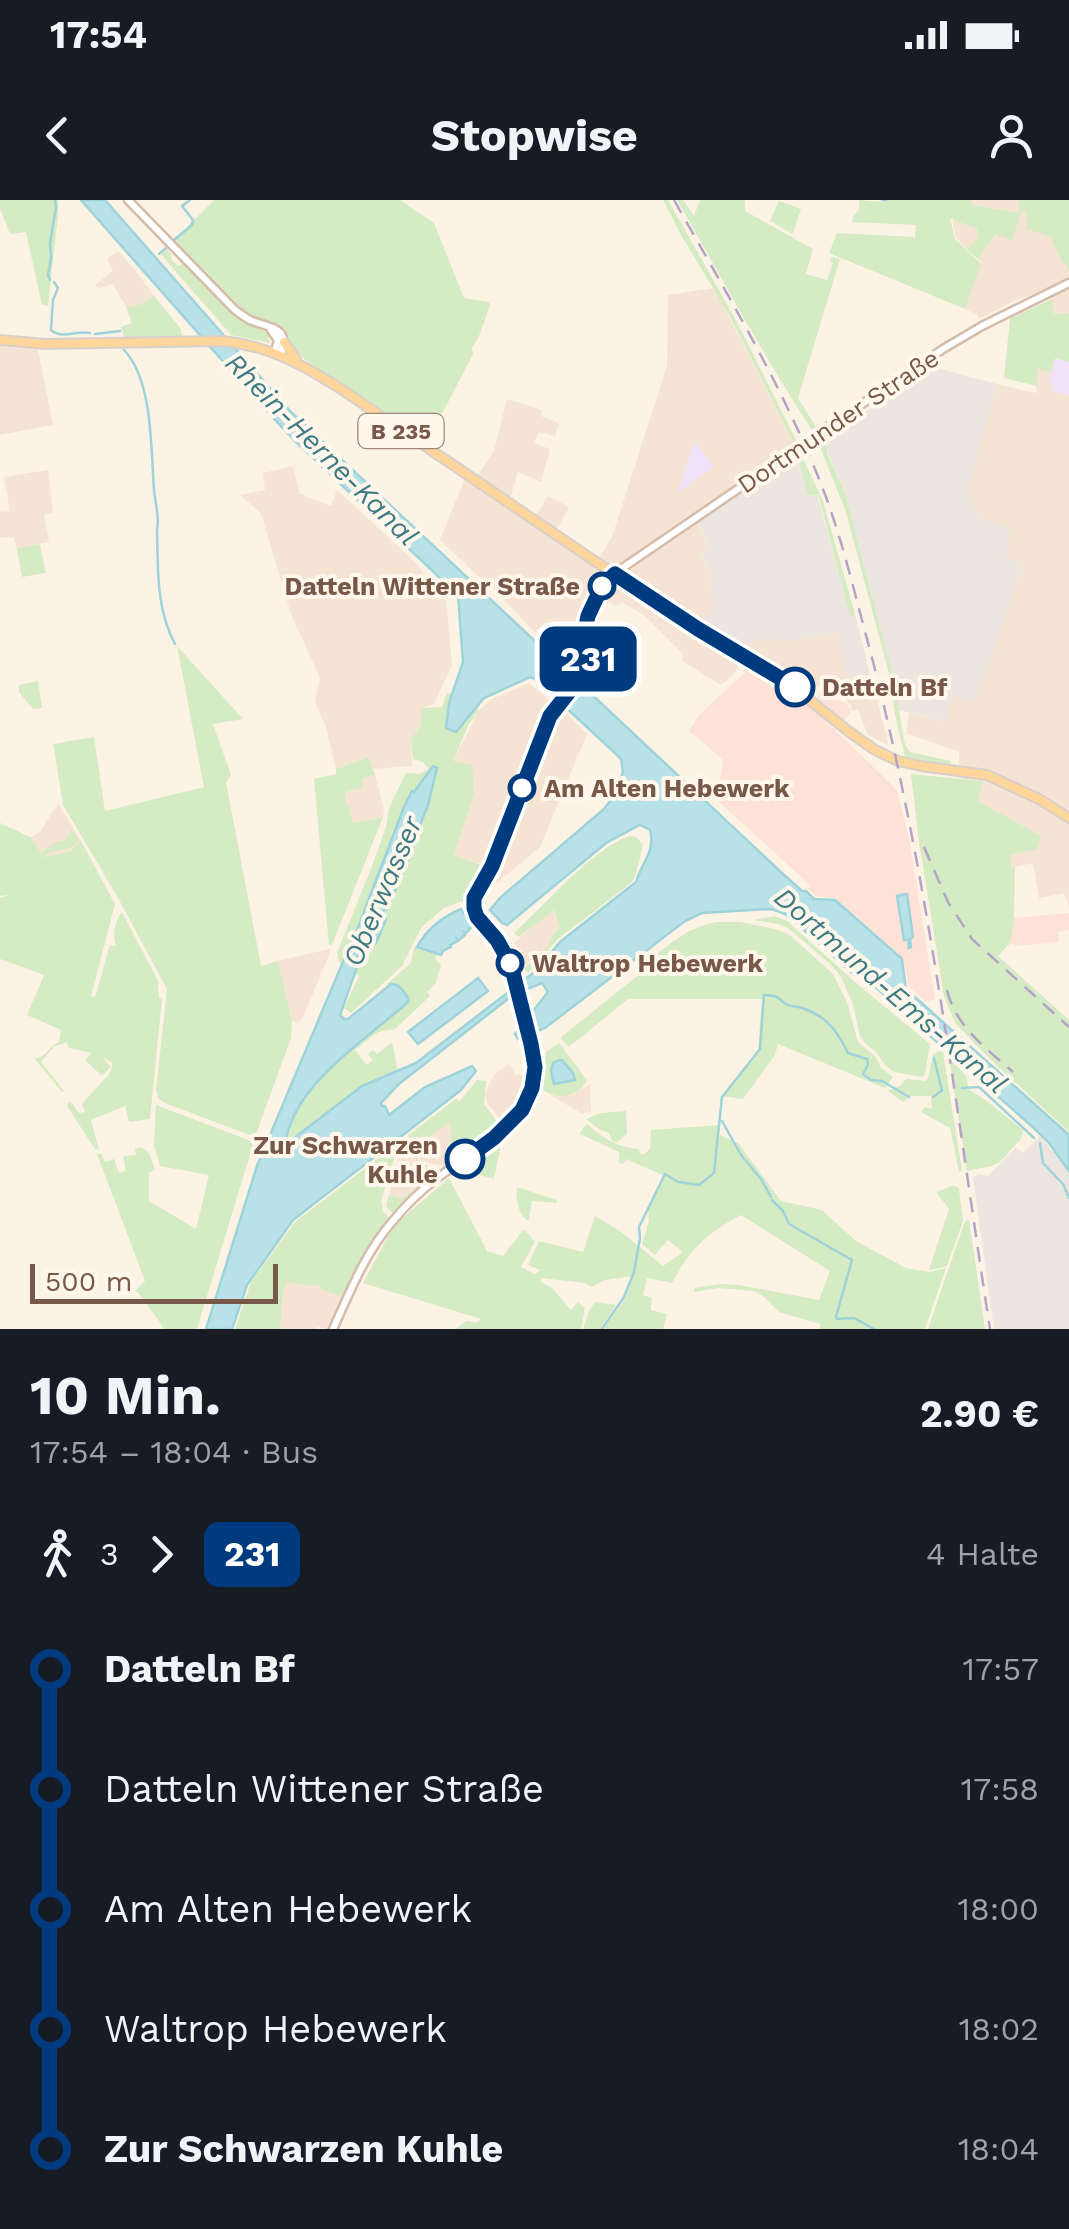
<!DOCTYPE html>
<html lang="de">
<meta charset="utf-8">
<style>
body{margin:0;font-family:"Work Sans",sans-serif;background:#20242c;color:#f1f3f6;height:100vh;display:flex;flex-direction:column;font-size:38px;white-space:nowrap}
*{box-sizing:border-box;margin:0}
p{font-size:32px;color:#9ea1a6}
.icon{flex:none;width:55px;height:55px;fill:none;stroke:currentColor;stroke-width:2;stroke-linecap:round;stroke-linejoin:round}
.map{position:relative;height:1129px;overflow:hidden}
.sheet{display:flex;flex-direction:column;background:#171b24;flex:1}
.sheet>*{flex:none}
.badge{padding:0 20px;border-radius:15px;font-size:35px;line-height:65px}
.scale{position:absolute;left:30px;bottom:25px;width:248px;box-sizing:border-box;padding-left:10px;border:5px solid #775849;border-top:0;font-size:28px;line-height:35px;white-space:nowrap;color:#775849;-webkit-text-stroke:8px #fff7ec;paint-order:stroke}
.map>.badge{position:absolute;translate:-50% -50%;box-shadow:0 0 0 5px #fff}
.legs{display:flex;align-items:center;gap:15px;height:110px;padding:0 30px;font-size:32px}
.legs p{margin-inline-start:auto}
.headline{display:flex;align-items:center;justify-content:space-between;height:170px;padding:0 30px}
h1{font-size:55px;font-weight:700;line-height:75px}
ul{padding:0 30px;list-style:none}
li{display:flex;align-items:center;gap:35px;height:120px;font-size:38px}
li i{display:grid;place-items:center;width:15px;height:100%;margin:0 12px;background:currentColor}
li i::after{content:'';width:25px;height:25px;margin:-12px;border:8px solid;border-radius:50%;background:#171b24}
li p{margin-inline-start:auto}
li:first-child i{background:linear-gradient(#0000 50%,currentColor 0)}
li:last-child i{background:linear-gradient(currentColor 50%,#0000 0)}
.status{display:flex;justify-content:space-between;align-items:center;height:70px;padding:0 50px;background:#171b24;direction:ltr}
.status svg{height:28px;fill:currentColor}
header{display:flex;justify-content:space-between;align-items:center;height:130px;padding:0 30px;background:#171b24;font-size:45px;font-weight:700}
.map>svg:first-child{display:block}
</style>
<div class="status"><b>17:54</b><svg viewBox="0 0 49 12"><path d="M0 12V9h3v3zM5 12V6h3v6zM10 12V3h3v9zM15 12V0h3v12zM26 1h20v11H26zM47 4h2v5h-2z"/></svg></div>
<header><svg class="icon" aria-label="back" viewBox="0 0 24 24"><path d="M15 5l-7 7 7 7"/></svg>Stopwise<svg class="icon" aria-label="person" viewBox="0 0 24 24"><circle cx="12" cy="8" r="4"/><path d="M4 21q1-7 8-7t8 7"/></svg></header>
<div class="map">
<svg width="1069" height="1129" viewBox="0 0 1069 1129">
<rect width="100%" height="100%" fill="#fdf3e5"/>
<g fill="#f5e4d3">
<polygon points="971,0 1019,0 1020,13 1027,10 1027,21 1050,36 1060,58 1069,70 1069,115 1068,113 1054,115 1052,99 1047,90 1019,99 979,119 978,115 965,109 981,63 978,59 995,35 1013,39 1020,14 973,5"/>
<polygon points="952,18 977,29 979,37 967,50 956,38"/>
<polygon points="118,51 139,75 154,96 141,104 126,107 113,84 98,88 95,85 113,71 107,59"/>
<polygon points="714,88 794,243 695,316 710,349 701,353 711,376 710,381 714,405 770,437 791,441 838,433 846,478 870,473 889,546 868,535 858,510 852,511 851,505 834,491 792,476 748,452 734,474 721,485 682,461 683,454 645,416 622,402 617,406 593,394 580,430 584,460 582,471 577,476 510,406 440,340 465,278 473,283 494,251 507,199 542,210 541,216 559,223 555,236 539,232 534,243 550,249 541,282 518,272 507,308 531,324 548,296 569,307 552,338 595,365 612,337 667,166 668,95"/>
<polygon points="0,146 38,150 53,225 0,235"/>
<polygon points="1039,155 1069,162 1069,709 1064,693 1039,698 1033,663 1011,668 1008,655 1038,642 1041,636 977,601 983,581 959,578 959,552 906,533 909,513 945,521 951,494 973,503 1024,365 1006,358 984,320 966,298 997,184 1036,193"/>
<polygon points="293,266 300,294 331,306 337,290 417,364 433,387 444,393 446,397 452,465 434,504 421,508 421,525 411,541 412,566 372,569 367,557 336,569 326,527 315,502 320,478 291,414 261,313 240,295 265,290 263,273"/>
<polygon points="48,270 53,312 44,315 49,342 17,348 14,338 0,337 0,312 10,311 4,277"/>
<polygon points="529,483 565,512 587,534 540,647 496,684 483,677 487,666 454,655 474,595 453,561 479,510 492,499"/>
<polygon points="375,575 384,609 383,617 353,623 349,606 346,606 345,592 361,588 363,578"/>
<polygon points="58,603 81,641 71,651 44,659 30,637 40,632"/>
<polygon points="553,709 560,728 547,748 526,765 522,760 523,753 514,743"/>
<polygon points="329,749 331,750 304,815 298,823 292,821 278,761"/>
<polygon points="509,863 515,874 528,876 520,901 503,922 487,903 485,894 493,876"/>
<polygon points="590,884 591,912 581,913 550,895 574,894"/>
<polygon points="450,921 452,959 444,966 424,962 417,987 402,999 389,995 398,960 405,950 415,947"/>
<polygon points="286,1081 308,1086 318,1085 325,1091 345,1097 329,1129 317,1127 315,1129 280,1129 283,1091"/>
</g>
<g fill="#fee2d8">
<polygon points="753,465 794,490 897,590 909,637 935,800 925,801 909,787 903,758 835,698 816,696 808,689 810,685 708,592 720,579 723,560 689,531 699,515"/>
<polygon points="819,493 848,504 851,512 843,521 817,497"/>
<polygon points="1069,713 1069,730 1058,732 1059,742 1017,746 1010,743 1014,718"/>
</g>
<g fill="#ede5df">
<polygon points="933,167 997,184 967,297 972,299 972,305 984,320 1010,329 1007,358 1024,365 974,504 952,495 946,521 898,510 893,477 845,292 826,248 830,238 859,216"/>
<polygon points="798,256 808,296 817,294 850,415 855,414 870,473 846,479 838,433 791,441 771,441 769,437 742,445 704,421 714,405 710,381 711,375 701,352 710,348 698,322"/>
<polygon points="1040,936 1069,971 1069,1129 994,1129 973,977 979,974 988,976 1016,947 1023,953"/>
</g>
<g fill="#f0e2f9">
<polygon points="1054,158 1069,162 1069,196 1051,190 1053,183 1049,181"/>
<polygon points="695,241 714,267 677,293"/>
</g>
<g fill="#d5ebc3">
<polygon points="0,0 58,0 58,17 48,106 42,105 26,32 10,34 0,8"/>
<polygon points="214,0 400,0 434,23 464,98 489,102 490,106 479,136 472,148 473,154 429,239 305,160 292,145 284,128 252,116 237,107 174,40"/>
<polygon points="663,0 668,0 737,122 798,244 783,254 782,252 794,243 729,115 681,35"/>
<path d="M677,0H683L694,16L700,0H745V11L813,49L806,74L827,80L833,63L830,61L832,57L840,59L798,198L816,227L837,214V217L814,233C764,158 722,78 677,0Z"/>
<polygon points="859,0 883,2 883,0 971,0 973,5 1019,13 1019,0 1069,0 1069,70 1060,58 1050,36 1027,29 1026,11 1020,14 1013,40 995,35 978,59 967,50 978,37 977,29 950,18 955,39 981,64 965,109 829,53 837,33 915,37 916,25 852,22 854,15 859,10"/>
<polygon points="779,1 801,9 793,34 770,21"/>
<polygon points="167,49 171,54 172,61 179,66 184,62 240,120 268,133 270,143 231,135 169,64 161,54"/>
<polygon points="154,96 181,129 182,137 125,139 121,127 132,123 126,107 141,104"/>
<polygon points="1052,99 1054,114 1069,113 1069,162 1055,158 1051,172 1038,169 1037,186 1004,178 1010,118"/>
<path d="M857,214L859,216C845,226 825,235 827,253L845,292L893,477L905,545L910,552L951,561L950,565L905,557L895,515L890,477L845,309L817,240Z"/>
<polygon points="800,252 823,301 855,414 850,416 818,294 808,296 798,256"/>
<polygon points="40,344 46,373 22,377 17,348"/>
<polygon points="177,446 243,519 213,524 231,575 226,582 261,766 278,761 292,821 291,838 255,937 165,903 159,899 156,890 167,789 118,698 63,605 53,544 94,537 105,611 204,587"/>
<polygon points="38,481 42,508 33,509 19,492 19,485"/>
<polygon points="447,493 451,494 446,528 456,532 476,508 479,510 469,524 453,561 472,565 474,595 454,655 487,667 469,699 444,708 421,728 402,766 351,813 344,808 359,776 355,774 356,770 339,762 337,753 372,666 386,627 389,608 406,573 420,574 429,569 423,562 413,559 411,540 421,525 421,508 442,507"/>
<polygon points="368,557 375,575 363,578 362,588 345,592 346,605 349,606 353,623 383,617 332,745 329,745 314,579 336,574 336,569"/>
<polygon points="911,574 983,581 978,601 1041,636 1037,649 1009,655 1011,667 1015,667 1014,719 1010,743 998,756 1069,820 1069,932 991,860 955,823 944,796 919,642"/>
<path d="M0,623L30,637L41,653L56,642L65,640L72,630L79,641C76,643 73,647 70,648C59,652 50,649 42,658L71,651L81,641L115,704L91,796L95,797L110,745L116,746C112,737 115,719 122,712L158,781L159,798L162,799L150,919L129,922L125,906L91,920L99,950L95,949L67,906L70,901L79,913L85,912L82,904L110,873L113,863L102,857L111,867L102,876L85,860L91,853L69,848L67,842L54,847L41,862L64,891L62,892L34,858C45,859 49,846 59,842L61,830L27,815L44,775L0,759V698L9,695L0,696Z"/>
<path d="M629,636L636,637L643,645L635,677L631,683L558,739L528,773L524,768L547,748L554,733L560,728L554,710L519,737L514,733C545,705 591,650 629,636Z"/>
<polygon points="774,716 787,721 855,782 930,844 925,875 922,877 894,872 885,865 876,852 865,843 860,836 853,805 846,788 840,775 830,764 788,728 778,724 754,720"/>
<path d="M717,722H740L775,729L790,735L833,774L847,802L858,842L876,857L881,868L893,877L885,888L778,844L775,855L743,899L722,896L758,850L762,799H628L569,847L560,838L646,769L644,765C666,747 688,726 717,722Z"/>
<path d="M414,747L437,755L435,758L441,765L436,783L427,792L430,796L395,829L378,832L355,850L367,865L373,860L368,854L373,850L377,854L392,842L398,871L362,886L285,945C301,883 339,861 386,822L391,784L386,785L411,763Z"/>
<path d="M559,843L587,880C580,897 557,900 543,890L546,852Z"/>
<polygon points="940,851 943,852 962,971 959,972 950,928 921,912 925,907 932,909 931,896 910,896 903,902 888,891 900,886 906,879 925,881 928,878 933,854"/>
<polygon points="949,857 967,877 968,889 984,899 1023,930 1021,939 1000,962 992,966 967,971"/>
<polygon points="477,880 486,881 484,904 501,927 500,931 443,970 444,966 452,959 450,922 415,947 404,947 396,953 381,1001 383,1011 389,1018 388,1021 364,1059 345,1097 325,1091 318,1085 309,1086 287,1082 283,1091 280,1129 235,1129 251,1082 295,1022 457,898 459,902"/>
<polygon points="156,905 251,941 253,945 197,1129 163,1129 160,1122 136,1090 145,1081 97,954 102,954 105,962 114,959 119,973 126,971 123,956 136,955 135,949 141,947 149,953 155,969 149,973 149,1001 196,1029 209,975 160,966 154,945"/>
<polygon points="626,911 627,934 617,942 612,941 609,933 599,929 586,919 601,913"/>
<path d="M588,925C605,939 616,947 639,949L640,954H644L650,949L651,930L719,925L714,969L720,935L738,943L781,1001L822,1010L856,1041L906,1068L929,1072L946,1068L925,1129H820V1124L779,1112L763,1096L754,1091L718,1088L694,1092L695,1088L720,1084L739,1085L819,1100L830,1071L741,1015C707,1033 690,1049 672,1083L647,1078L643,1095L652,1098L651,1110L667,1114L663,1129H604L626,1097L633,1076L605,1080L591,1087L585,1083L541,1078V1082L552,1088L571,1110L578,1102L585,1108L581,1129H456L466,1121L477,1123L481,1119L363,1083L388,1036L399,1021L449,978L487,1051L503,1056L524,1029L535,1042L521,1067L535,1074L540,1070L528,1065L539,1041L583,1052L595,1016L620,1031L663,1066L683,1052L668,1040L655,1055L642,1044L649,1021L648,1010L665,976L626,959L623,964L619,963V952L580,934L584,926Z"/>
<polygon points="501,945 494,979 465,971"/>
<polygon points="423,964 430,966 434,975 396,1012 391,1012 386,1006 389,995 402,999 417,987"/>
<polygon points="952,986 956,986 959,989 963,1021 947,1066 929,1070 949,1009 936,992"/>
<path d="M517,987L557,1000L556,1003L532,1001L529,1020H526C518,1011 515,999 517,987Z"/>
<polygon points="969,1020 985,1129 928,1129 965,1021"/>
<polygon points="595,1102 616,1105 600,1129 583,1129 589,1111"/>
</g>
<g fill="#b8e2e8" stroke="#9ed3da" stroke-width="2.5">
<path d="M81,0H105L291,212L782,673L802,691H806L814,699L835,700L902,759L906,789L1069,935V971L1049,943L1037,931L872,784L851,772L787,715L778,711L769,709L702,713L685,721L545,828L518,839L515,834L548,792L542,783L513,795L399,884L381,903L382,906H385L389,915L425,887L472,866L476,871L461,890L293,1020L247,1085L232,1129H206L257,966L345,757L350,760L353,754L349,751L404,607L412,591L414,592L433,566L437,568L428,605L415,637L413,648L387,709L385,708L382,715L386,719L376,743H370L363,755L358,756L355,761L358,764L340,815L344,819H348L391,784C400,784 404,792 408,798V802C365,841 293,884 285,945L362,886L416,863L537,770L560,742L636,682C641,664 656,651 650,630L640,625L606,643L507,725L502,723L490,710L500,698L604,609L617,592L623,571L621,559L615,553L535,479L530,477L484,498L456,532L446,528L449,503L463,462L458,395L295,241L264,208Z"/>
<polygon points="907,694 913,737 910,739 911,747 909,748 908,740 904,740 897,696"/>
<path d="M461,709L474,724L466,733L464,732L465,735L459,740L457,739L458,741L450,745L451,747L443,751L441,755L417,747C427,729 442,717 461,709Z"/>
<polygon points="478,778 488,791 418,844 408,832"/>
<polygon points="559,860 562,860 573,873 575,880 554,884 551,871 553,863"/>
</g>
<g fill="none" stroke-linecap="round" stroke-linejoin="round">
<g stroke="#9ed3da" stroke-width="2.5">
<polyline points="882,0 886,0"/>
<polyline points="174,40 192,25 193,20 182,6 190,0"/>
<polyline points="159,54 167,47"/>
<polyline points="50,80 48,75 51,58 50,43 56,7 55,0"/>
<path d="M54,82L58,88L53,100L51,130C63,140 76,130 90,133"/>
<polyline points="95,134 120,131"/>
<path d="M124,150C153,180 151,250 154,290C155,303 160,317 157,330C158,368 156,409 175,444"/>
<polyline points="934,858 942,891"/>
<polyline points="962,888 979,887 1034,938"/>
<polyline points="933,897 941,891"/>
<polyline points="722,921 741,955 761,979 771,997"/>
<polyline points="1040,943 1043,963 1063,984 1069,998"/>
<polyline points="772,1000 783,1011 789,1024 852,1060 836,1117 837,1119 854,1118 874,1129"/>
<path d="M602,1129L624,1097L634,1072L640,1038L639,1027L665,974L678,982L699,985L714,973L722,897L760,849L764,795C781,796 775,797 786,804C791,807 797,806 802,808C827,816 837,831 848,853L867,859L868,865L863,874L871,880L882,881L909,897"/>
</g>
<g stroke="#d4bcab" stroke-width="11">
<g id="secondary">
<path d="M128,0L235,110C238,112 246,118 250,120C270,129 290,125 281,154"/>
<polyline points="271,130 278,140 275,152"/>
<polyline points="815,236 943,149 982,126 1069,83"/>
<path d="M333,1129C350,1092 365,1053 392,1022C405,1006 419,992 436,979C476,949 538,922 535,863C534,848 528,833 525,818C520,799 517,777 509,759C499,739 475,725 473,702L492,667L550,516L587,469L588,459L584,435L593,404L602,386L621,369L798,248"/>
</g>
</g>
<g stroke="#d9d0cc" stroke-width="12">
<g id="primary">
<path d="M0,140L45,144L222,141C269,145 305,166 344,191L605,368L725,445L785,480L848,531L875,550L898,561L921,566L987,575L1039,599L1069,618"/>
<polyline points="284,142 296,159"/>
</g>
</g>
<use href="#secondary" stroke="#fff" stroke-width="6"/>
<use href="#primary" stroke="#fed59b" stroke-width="8"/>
<g stroke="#b5a3c7" stroke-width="2.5" stroke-dasharray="15 10" stroke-linecap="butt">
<path d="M674,0C728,96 787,193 826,297C844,346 856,399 870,450C928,672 955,902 990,1129"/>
<polyline points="924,647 948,702 972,739 1069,827"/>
<path d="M947,790C956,827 986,848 1013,872"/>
</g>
<g stroke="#d4bcab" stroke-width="11" stroke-linecap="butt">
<polyline id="secondary-bridge" points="798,248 815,236"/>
</g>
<use href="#secondary-bridge" stroke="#fff" stroke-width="6"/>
</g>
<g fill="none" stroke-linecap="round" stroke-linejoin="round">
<g stroke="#fff" stroke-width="22">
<polyline id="line-1" points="465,959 494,938 522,910 532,888 535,867 531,844 511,765 497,740 477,717 474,708 474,698 492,666 550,516 587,469 588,458 584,435 588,416 602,386 615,374 698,429 795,487"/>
</g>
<use href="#line-1" stroke="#003b80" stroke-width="15"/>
</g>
<g fill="#fff" stroke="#003b80" stroke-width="5">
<circle cx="602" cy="386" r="12"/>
<circle cx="795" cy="487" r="18"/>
<circle cx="522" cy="588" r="12"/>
<circle cx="510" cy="763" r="12"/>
<circle cx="465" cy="959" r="18"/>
</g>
<g text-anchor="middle" stroke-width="8" stroke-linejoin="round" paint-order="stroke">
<rect fill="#fff7ec" stroke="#a0887a" stroke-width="2.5" x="358.5" y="214" width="85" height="34" rx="8"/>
<g font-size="22" font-weight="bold" fill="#775849">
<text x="401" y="239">B 235</text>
</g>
<g font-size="25" fill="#775849" stroke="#fff7ec">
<text transform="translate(838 221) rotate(-34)" y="9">Dortmunder Straße</text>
</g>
<g font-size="25" font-weight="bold" fill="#775849" stroke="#fff7ec" text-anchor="start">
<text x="580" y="395" text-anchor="end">Datteln Wittener Straße</text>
<text x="822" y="496">Datteln Bf</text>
<text x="544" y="597">Am Alten Hebewerk</text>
<text x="532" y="772">Waltrop Hebewerk</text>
<text x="438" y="954" text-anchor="end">Zur Schwarzen<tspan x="438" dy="29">Kuhle</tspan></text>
</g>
<g font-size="28" font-style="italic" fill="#3f7b84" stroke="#fff7ec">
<text transform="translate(322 249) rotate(45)" y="10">Rhein-Herne-Kanal</text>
<text transform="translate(382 691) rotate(-67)" y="10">Oberwasser</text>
<text transform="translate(891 790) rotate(41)" y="10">Dortmund-Ems-Kanal</text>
</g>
</g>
</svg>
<div class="scale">500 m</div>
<b class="badge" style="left:588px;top:459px;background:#003b80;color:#fff">231</b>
</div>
<section class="sheet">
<div class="headline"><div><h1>10 Min.</h1><p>17:54 – 18:04 · Bus</p></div><b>2.90 €</b></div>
<div class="legs"><svg class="icon" aria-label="walk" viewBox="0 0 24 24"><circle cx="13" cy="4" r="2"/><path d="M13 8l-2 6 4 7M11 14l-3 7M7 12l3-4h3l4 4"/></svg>3<svg class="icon" aria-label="forward" viewBox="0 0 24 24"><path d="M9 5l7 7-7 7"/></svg><b class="badge" style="background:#003b80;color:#fff">231</b><p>4 Halte</p></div>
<ul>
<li><i style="color:#003b80"></i><b>Datteln Bf</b><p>17:57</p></li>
<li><i style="color:#003b80"></i><span>Datteln Wittener Straße</span><p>17:58</p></li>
<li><i style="color:#003b80"></i><span>Am Alten Hebewerk</span><p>18:00</p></li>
<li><i style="color:#003b80"></i><span>Waltrop Hebewerk</span><p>18:02</p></li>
<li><i style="color:#003b80"></i><b>Zur Schwarzen Kuhle</b><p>18:04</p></li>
</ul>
</section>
